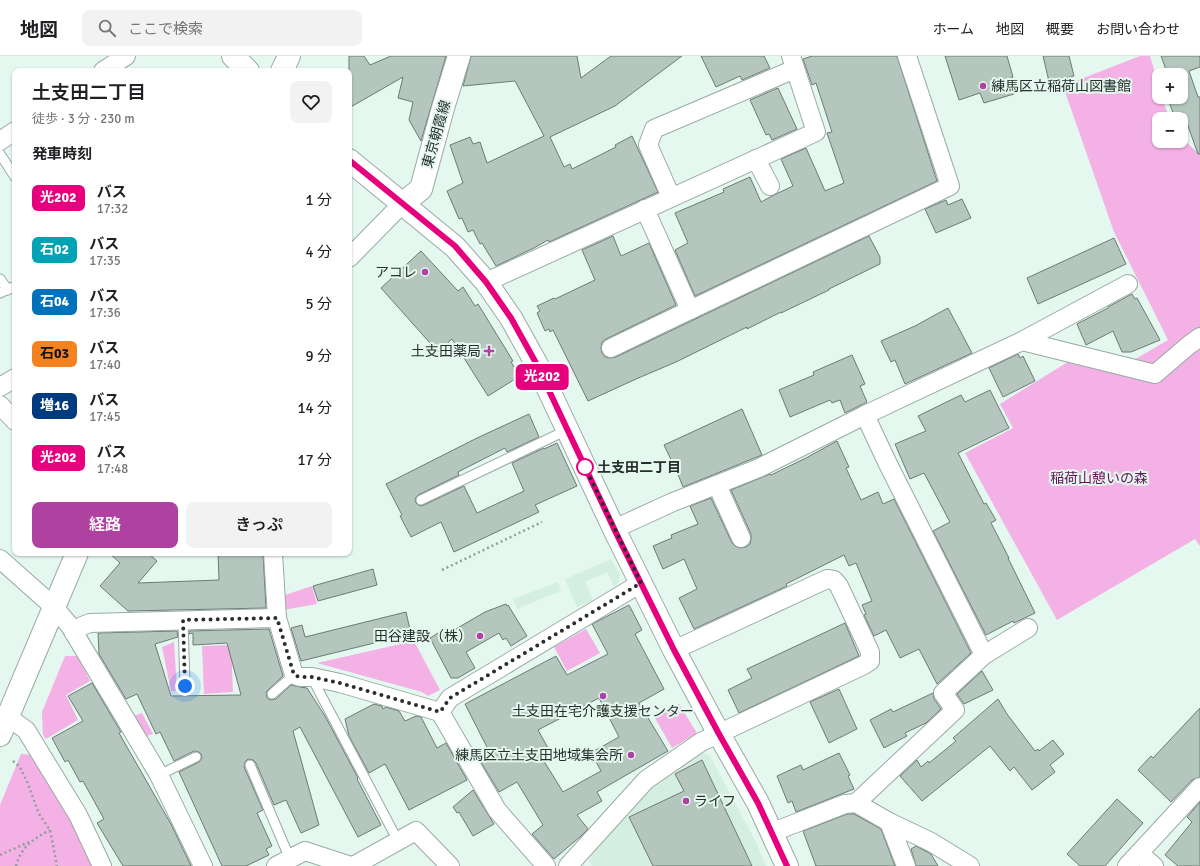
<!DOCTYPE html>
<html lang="ja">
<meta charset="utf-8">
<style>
body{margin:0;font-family:Signika,"Noto Sans JP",sans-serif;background:#f2f2f2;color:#202124;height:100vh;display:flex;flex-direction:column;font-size:15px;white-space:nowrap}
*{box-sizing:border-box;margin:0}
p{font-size:13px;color:#757577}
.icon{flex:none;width:22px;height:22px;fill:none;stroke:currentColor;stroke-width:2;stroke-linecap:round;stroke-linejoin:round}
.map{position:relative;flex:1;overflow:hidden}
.sheet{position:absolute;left:12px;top:12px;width:340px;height:488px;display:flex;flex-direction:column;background:#fff;border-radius:8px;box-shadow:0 1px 3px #0004}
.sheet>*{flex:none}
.badge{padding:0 8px;border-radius:6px;font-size:14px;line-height:26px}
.tools{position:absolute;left:1152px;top:12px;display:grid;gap:8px}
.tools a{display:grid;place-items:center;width:36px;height:36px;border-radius:8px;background:#fff;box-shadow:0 1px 3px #0004;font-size:20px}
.you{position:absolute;width:20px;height:20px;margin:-10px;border:3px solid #fff;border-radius:50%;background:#1a73e8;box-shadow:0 0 0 6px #1a73e833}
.map>.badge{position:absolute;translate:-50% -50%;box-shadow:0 0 0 2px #fff}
h2{padding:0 20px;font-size:15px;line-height:36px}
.round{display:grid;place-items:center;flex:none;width:42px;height:42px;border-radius:8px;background:#f2f2f2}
.overview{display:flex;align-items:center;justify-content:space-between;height:68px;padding:0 20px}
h1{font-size:19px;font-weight:600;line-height:30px}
.primary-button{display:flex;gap:8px;margin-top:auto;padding:8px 20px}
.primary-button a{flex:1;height:46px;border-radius:8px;background:#af42a1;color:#fff;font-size:16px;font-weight:600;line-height:46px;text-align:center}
.primary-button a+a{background:#f2f2f2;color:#202124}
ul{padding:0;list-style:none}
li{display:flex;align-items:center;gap:12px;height:52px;padding:0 20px}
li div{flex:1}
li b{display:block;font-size:15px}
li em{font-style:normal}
li .badge{min-width:44px;font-weight:700;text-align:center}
header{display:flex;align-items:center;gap:24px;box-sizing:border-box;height:56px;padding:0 20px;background:#fff;border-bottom:1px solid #e0e0e0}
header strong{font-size:19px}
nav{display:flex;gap:22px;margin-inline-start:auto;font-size:14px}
.search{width:280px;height:36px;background:#f2f2f2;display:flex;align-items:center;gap:10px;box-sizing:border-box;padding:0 14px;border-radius:8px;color:#757577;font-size:15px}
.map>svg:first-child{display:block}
</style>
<header>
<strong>地図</strong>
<div class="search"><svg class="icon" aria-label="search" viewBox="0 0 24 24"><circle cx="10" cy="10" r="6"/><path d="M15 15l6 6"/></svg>ここで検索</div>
<nav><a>ホーム</a><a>地図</a><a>概要</a><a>お問い合わせ</a></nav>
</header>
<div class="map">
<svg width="1200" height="810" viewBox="0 0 1200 810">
<rect width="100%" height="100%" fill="#e5f8ef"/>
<g fill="#d4efe2">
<polygon points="611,503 620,519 618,528 614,530 607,516 585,526 593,544 577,551 565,523"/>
<polygon points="558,526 561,535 517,553 513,543"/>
<polygon points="698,695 710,700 756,786 766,810 592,810 588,803 650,729"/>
</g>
<g fill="#f3b1e6">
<polygon points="1140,0 1150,0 1159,30 1159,41 1162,41 1169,63 1159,63 1159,85 1181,85 1181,81 1200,99 1200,490 1195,483 1057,564 965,397 1013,372 1000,348 1071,304 1113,316 1168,284 1114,176 1063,30"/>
<polygon points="312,530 317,548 283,554 282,540"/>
<polygon points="586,573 600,597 567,615 554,591"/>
<polygon points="414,585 440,634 428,640 422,636 317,607"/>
<polygon points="174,586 177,635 171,635 162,591"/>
<polygon points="231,589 233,636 204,638 202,590"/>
<polygon points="65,600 77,600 90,625 66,639 78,664 46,683 43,679 42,656"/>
<polygon points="679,648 697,677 672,692 655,662"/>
<polygon points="142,657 153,678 143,681 131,661"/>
<polygon points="21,698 33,699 73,761 96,810 0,810 0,749"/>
</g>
<g fill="#b4c6be" stroke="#6c7c75" fill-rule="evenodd">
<polygon points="349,0 364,0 370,9 391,0 446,0 421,85 409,64 413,46 398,42 403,21 349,52"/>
<polygon points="471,0 577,0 581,22 611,0 682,0 615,50 550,81 564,111 570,108 572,113 616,91 615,89 632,80 658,136 549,186 548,184 534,192 496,210 482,187 480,188 473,174 468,176 462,162 459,163 447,135 463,127 450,89 470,81 473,88 480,86 487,107 544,80 515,25 463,30"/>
<polygon points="701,0 764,0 770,12 742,24 740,20 716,31"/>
<polygon points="812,0 897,0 937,125 695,240 675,194 688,187 675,157 724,136 723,133 750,121 761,146 774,139 793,130 781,103 806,92 825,135 844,127 827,77 832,76 816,27 812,29 803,3"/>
<polygon points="945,0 1007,0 1013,21 1009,23 1014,38 984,47 980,37 959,44"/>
<polygon points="1043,0 1069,0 1074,20 1066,22 1068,26 1050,30"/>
<polygon points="1161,0 1200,0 1200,11 1189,15 1198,41 1200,41 1200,98 1198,98 1183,56 1174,59 1167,41 1181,41 1181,19 1168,19"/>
<polygon points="778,32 797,73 772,84 769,78 766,79 750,44"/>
<polygon points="962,143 971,162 936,177 925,153 946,144 948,149"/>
<polygon points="613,180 621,200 649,187 676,249 606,283 602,286 601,292 602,297 605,301 610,302 616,301 869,180 880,201 880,208 829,233 829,234 781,257 781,256 747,273 747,271 676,306 636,323 588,345 553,274 550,276 549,273 545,275 537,257 540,255 537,250 554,242 555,243 595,224 582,194"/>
<polygon points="1114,182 1126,208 1038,248 1027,222"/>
<polygon points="421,195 458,235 463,231 475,250 478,248 513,305 511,306 520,320 488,340 452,283 438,296 381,232"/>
<polygon points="1132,238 1135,243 1137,242 1160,284 1131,296 1122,296 1113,275 1086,289 1077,268 1108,252 1108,251"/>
<polygon points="948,252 972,297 905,328 895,304 891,306 881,285 915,270"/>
<polygon points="1018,298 1020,302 1023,300 1035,325 1003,341 989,312"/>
<polygon points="852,299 865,328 860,330 867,346 845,357 840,344 832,347 830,344 790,361 779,334 814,319 813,316"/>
<polygon points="990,334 1009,372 958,397 984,448 986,447 996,464 991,467 1009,502 1008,502 1035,557 1014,567 1013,565 986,579 933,475 950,466 924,417 910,423 895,388 926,375 918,360 961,339 965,346"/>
<polygon points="742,353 762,399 683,431 677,416 664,389"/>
<polygon points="529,358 539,381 507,396 505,392 458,416 459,419 418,439 415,443 416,447 420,450 424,449 464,430 477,457 524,435 512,407 544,392 544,393 557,387 577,430 535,449 539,456 454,496 441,466 411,481 400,460 402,459 386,428 477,382"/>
<polygon points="837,385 849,411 846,412 861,444 878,436 883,448 894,443 971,597 937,628 919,593 900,602 886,574 874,580 864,559 866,558 862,549 872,545 856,507 849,510 844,499 786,528 787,530 694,573 679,542 697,533 684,503 663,513 653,490 672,482 671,479 698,468 690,450 711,442 732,487 735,490 740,492 746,491 750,488 751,483 751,478 731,434 770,418 771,419 806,402"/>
<polygon points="109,497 148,497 157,505 138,527 219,524 218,497 263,497 266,552 128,555 100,530 120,507"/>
<polygon points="373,513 377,529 318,545 313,530"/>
<polygon points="506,548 507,550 508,549 527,580 511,590 506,582 503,584 499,577 466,596 475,612 458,622 451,622 430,582 446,572 449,577 485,556"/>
<path d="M629,549L642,574L635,578L664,633L639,647L668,695L597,736L602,745L577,759L588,773L581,780L554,803L532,778L543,769L517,726L499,736L479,703L490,697L465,648L556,600L567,619L608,598L592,568ZM599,642L619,681L594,695V702L601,715L563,736L539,697L548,692L538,674Z"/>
<polygon points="406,556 411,578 301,605 291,572 302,569 305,581"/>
<polygon points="845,567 859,600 739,657 728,634 752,622 747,613"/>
<polygon points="269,573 283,620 268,634 266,636 267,642 270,644 276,643 291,629 300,631 307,632 325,660 358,722 357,723 381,769 358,781 300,671 293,675 319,769 301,777 286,744 274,749 256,707 253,704 248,703 245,706 244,711 263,754 257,757 272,790 266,793 269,799 246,810 222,810 179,716 199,706 202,702 201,698 199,696 194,695 174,705 160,676 156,678 137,638 126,643 99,598 98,577 177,575 178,581 155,588 171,640 241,639 227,587 193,589 193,577 189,578 189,575"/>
<polygon points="982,615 993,634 964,648 957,638"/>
<polygon points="92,627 121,676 119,677 171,768 191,810 123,810 97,767 104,763 83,725 80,726 68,704 65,706 52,682 83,665 68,640"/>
<polygon points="839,633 857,673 829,687 810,646"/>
<polygon points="933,637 934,643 941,653 926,667 905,677 907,680 884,692 870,664 891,653 893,656"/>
<polygon points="998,643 1007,658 1035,695 1038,693 1039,695 1053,684 1064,698 1050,709 1055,716 1032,734 1014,711 1010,715 990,690 922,745 900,720 917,704 921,711 928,705 929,707 956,685 953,682"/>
<polygon points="374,648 382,650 383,653 386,651 399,655 405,665 416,660 421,661 437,692 446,687 467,724 409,754 385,708 369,717 349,680 345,663"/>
<polygon points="1200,652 1200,721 1192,724 1171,746 1138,714 1151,700 1153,702"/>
<polygon points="839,697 850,719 848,720 854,733 796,756 792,745 788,747 777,720 801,709 803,714"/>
<polygon points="702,704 752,810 653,810 629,761 684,735 675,718"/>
<polygon points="473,734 494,768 473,780 459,756 457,757 453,751"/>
<polygon points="1117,743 1143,767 1105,810 1080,810 1067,798"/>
<polygon points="1200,746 1200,810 1178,810 1165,799 1192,766 1187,761"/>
<polygon points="847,758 854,758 881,773 895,810 816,810 803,775"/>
<polygon points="916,790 931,798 938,810 916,810 911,793"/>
</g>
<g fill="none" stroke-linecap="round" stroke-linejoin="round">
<g stroke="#99aaa2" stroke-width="11">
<g id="lane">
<polyline points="0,98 15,121"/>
<polyline points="0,223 8,234"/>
<polyline points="0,237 15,230"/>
<polyline points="421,444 567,374"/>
<polyline points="183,564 185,630"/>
<polyline points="312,622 398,785"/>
<polyline points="272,638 294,619"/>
<polyline points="250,709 290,803"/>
<polyline points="159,719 196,701"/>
</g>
</g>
<g stroke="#99aaa2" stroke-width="20">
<g id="street">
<polyline points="103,15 126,0"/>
<polyline points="0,85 15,75"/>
<polyline points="756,103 770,130"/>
<polyline points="671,141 648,89 654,73 795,13"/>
<polyline points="645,153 690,254"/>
<polyline points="349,202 402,148"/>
<polyline points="486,226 816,76 791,0"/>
<polyline points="1022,285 1128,228"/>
<polyline points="611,292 690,254 950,130 907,0"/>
<polyline points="0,331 15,322"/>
<polyline points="0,349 15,365"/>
<polyline points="865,359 887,406 984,599"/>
<polyline points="717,429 741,482"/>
<polyline points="614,473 673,446 759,412 865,359 1022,285 1155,318 1189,289 1200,281"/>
<polyline points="273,497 277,562 294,619 300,621 312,621 340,627 440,656 450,642 641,527"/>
<polyline points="0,503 54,551 70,570 159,719 203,810"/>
<polyline points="74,577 82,570 90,567 277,562"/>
<polyline points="440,656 497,754 546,810"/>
<polyline points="8,661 26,674 78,759 102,810"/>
<polyline points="856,747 955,654 943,637 984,599 1028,572"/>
<polyline points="889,766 906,810"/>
<polyline points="773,776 845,748 856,747 889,766 931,786 970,810"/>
<polyline points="1139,797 1154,810"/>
<polyline points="276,810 305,795 351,810"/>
<polyline points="353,810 416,775 450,810"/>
<polyline points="568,810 646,724 701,686 864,609 870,605 870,596 839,530 834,524 827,523 674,594"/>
<polyline points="1127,810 1200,731"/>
</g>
</g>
<g stroke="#99aaa2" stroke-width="24">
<g id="secondary">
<polyline points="282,15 289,0"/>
<polyline points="402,148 421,133 443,52 459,0"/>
<polyline points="0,679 77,497"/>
</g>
</g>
<g stroke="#99aaa2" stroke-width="24">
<g id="primary">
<polyline points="233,0 248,15"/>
<polyline points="349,104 455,191 486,226 511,262 536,307 614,473 674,594 719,678 758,747 787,810"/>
</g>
</g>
<g stroke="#929f99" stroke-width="2.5" stroke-dasharray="2 3" stroke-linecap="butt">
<polyline points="442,514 542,466"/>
<polyline points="13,705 20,711 28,728 39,758 50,774 57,810"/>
<polyline points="0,799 29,786"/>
<path d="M16,810C21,791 33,783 50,774"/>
</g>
<use href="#lane" stroke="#fff" stroke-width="9"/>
<use href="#street" stroke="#fff" stroke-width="18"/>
<use href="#secondary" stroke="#fff" stroke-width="22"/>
<use href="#primary" stroke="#fff" stroke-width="22"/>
</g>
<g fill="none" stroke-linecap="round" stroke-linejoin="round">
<g stroke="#fff" stroke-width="9">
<polyline id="line" points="349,104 455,190 486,226 511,262 536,307 618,481 674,594 719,678 758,747 787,810"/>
</g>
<use href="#line" stroke="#e6007e" stroke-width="6"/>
<polyline stroke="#272e2b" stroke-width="4" stroke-dasharray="0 7.2" points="185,630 183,564 277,562 294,619 300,621 312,621 340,627 440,656 450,642 641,527 585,411"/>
</g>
<g fill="#af42a1" stroke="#e5f8ef" stroke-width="1.5">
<circle cx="983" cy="30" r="4"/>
<circle cx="425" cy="216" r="4"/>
<path d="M487 289h4v4h4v4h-4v4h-4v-4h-4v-4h4z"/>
<circle cx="480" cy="580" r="4"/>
<circle cx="603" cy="640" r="4"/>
<circle cx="631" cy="699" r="4"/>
<circle cx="686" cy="745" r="4"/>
</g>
<circle fill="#fff" stroke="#e6007e" stroke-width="2" cx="585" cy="411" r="8"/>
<g text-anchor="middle" stroke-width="4" stroke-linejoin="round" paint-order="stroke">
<g font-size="14" fill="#272e2b" stroke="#e5f8ef" text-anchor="end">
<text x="991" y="35" text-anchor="start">練馬区立稲荷山図書館</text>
<text x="417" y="221">アコレ</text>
<text x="481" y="300">土支田薬局</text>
<text x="472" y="585">田谷建設（株）</text>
<text x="603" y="660" text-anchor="middle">土支田在宅介護支援センター</text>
<text x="623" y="704">練馬区立土支田地域集会所</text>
<text x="694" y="750" text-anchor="start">ライフ</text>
</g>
<g font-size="14" fill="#272e2b" stroke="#e5f8ef">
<text transform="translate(436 78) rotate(-74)" y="5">東京朝霞線</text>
</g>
<g font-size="14" font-weight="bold" fill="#272e2b" stroke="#e5f8ef" text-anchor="start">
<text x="597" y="416">土支田二丁目</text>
</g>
<g font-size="14" fill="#5f1357" stroke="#e5f8ef">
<text x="1099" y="427">稲荷山憩いの森</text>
</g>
</g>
</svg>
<div class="tools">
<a>+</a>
<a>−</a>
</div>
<div class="you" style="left:185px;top:630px"></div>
<b class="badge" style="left:542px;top:321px;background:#e6007e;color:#fff">光202</b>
<section class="sheet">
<div class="overview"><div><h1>土支田二丁目</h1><p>徒歩 · 3 分 · 230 m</p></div><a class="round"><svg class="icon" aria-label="heart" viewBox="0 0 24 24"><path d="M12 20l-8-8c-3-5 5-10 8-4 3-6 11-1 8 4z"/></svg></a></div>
<h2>発車時刻</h2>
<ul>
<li><span class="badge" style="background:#e6007e;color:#fff">光202</span><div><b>バス</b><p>17:32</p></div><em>1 分</em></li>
<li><span class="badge" style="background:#00a3b4;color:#fff">石02</span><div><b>バス</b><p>17:35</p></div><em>4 分</em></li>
<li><span class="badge" style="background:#0072bc;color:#fff">石04</span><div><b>バス</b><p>17:36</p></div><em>5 分</em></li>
<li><span class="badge" style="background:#f58220;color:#111">石03</span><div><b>バス</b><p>17:40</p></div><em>9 分</em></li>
<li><span class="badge" style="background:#003b80;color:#fff">増16</span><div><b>バス</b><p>17:45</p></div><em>14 分</em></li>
<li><span class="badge" style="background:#e6007e;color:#fff">光202</span><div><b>バス</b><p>17:48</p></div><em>17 分</em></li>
</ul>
<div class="primary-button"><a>経路</a><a>きっぷ</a></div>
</section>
</div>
